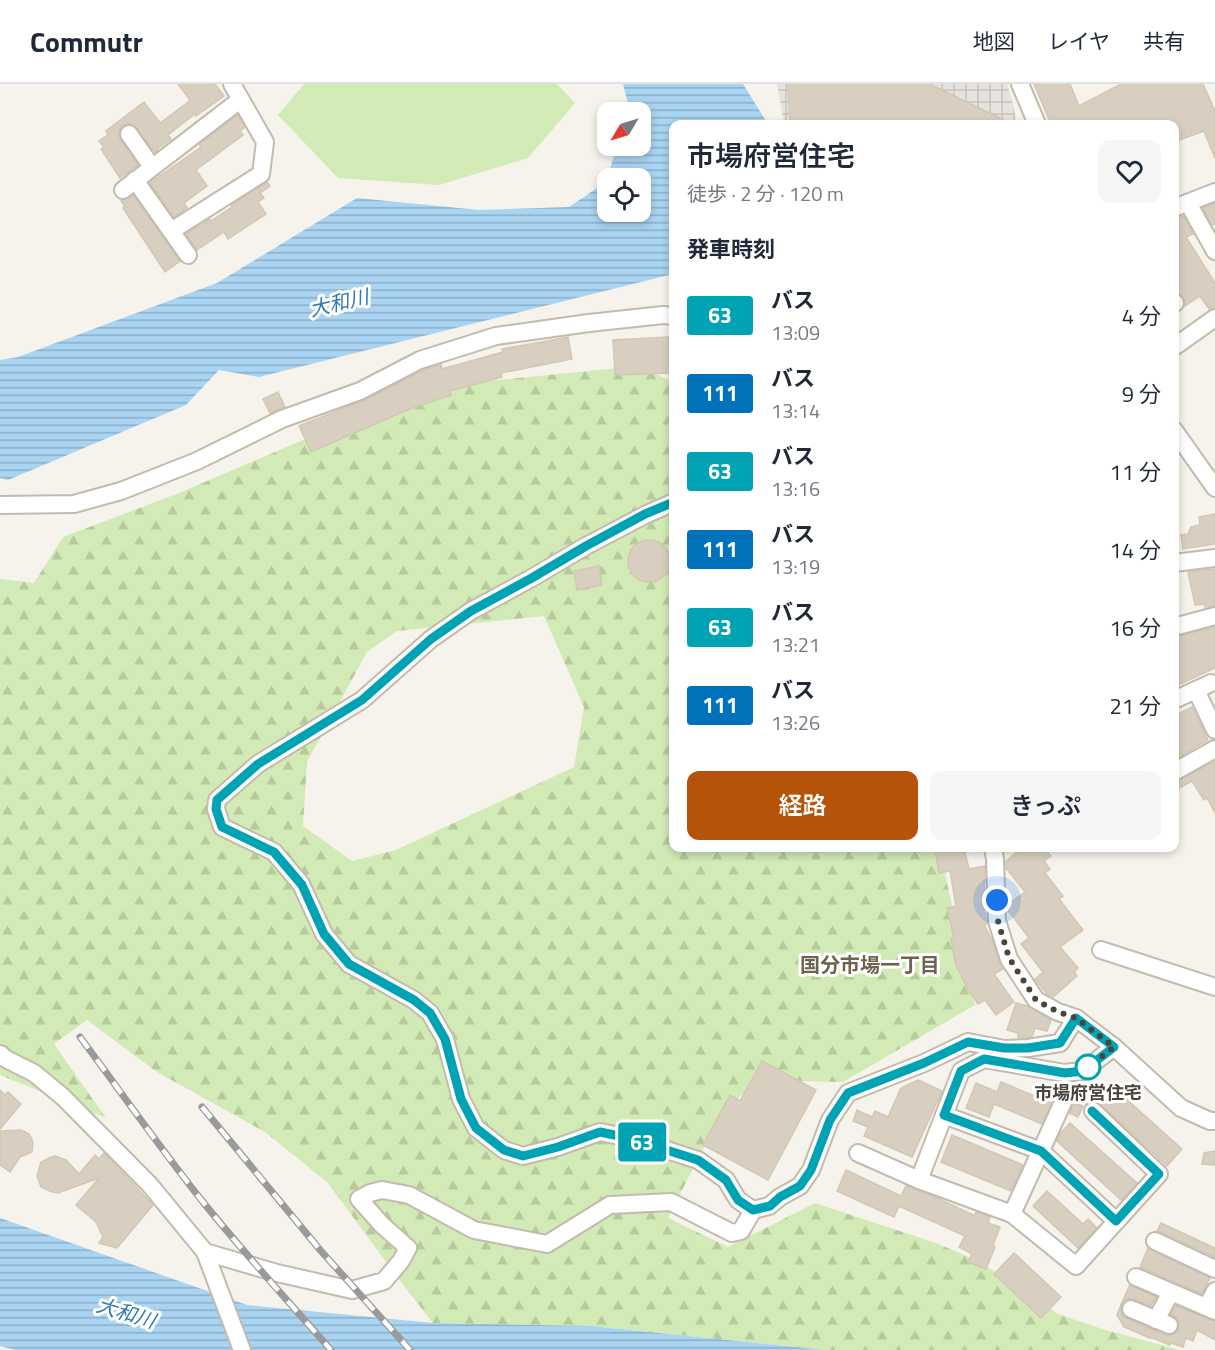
<!DOCTYPE html>
<html lang="ja">
<meta charset="utf-8">
<style>
body{margin:0;font-family:"Titillium Web","Noto Sans JP",sans-serif;background:#f6f6f7;color:#1f2937;height:100vh;display:flex;flex-direction:column;font-size:22px;white-space:nowrap}
*{box-sizing:border-box;margin:0}
p{font-size:20px;color:#747a83}
.icon{flex:none;width:33px;height:33px;fill:none;stroke:currentColor;stroke-width:2;stroke-linecap:round;stroke-linejoin:round}
.map{position:relative;flex:1;overflow:hidden}
.side{position:absolute;left:669px;top:36px;width:510px;height:732px;display:flex;flex-direction:column;background:#fff;border-radius:12px;box-shadow:0 3px 9px #0003}
.side>*{flex:none}
.badge{padding:0 12px;border-radius:4px;font-size:21px;line-height:39px}
.needle{width:39px;rotate:232deg}
.tools{position:absolute;left:597px;top:18px;display:grid;gap:12px}
.tools a{display:grid;place-items:center;width:54px;height:54px;border-radius:12px;background:#fff;box-shadow:0 3px 9px #0003;font-size:30px}
.you{position:absolute;width:30px;height:30px;margin:-15px;border:4px solid #fff;border-radius:50%;background:#1a73e8;box-shadow:0 0 0 9px #1a73e833}
.map>.badge{position:absolute;translate:-50% -50%;box-shadow:0 0 0 3px #fff}
h2{padding:0 18px;font-size:22px;line-height:54px}
.round{display:grid;place-items:center;flex:none;width:63px;height:63px;border-radius:12px;background:#f6f6f7}
.headline{display:flex;align-items:center;justify-content:space-between;height:102px;padding:0 18px}
h1{font-size:28px;font-weight:600;line-height:45px}
.action{display:flex;gap:12px;margin-top:auto;padding:12px 18px}
.action a{flex:1;height:69px;border-radius:12px;background:#b45309;color:#fff;font-size:24px;font-weight:600;line-height:69px;text-align:center}
.action a+a{background:#f6f6f7;color:#1f2937}
ul{padding:0;list-style:none}
li{display:flex;align-items:center;gap:18px;height:78px;padding:0 18px}
li div{flex:1}
li b{display:block;font-size:22px}
li em{font-style:normal}
li .badge{min-width:66px;font-weight:700;text-align:center}
header{display:flex;align-items:center;gap:36px;box-sizing:border-box;height:84px;padding:0 30px;background:#fff;border-bottom:2px solid #e0e1e3}
header strong{font-size:28px}
nav{display:flex;gap:33px;margin-inline-start:auto;font-size:21px}
.map>svg:first-child{display:block}
</style>
<header>
<strong>Commutr</strong>
<nav><a>地図</a><a>レイヤ</a><a>共有</a></nav>
</header>
<div class="map">
<svg width="1215" height="1266" viewBox="0 0 1215 1266">
<defs>
<pattern id="industrial-grid" width="8" height="8" patternUnits="userSpaceOnUse" patternTransform="scale(1.5)"><rect width="8" height="8" fill="#e6e2dd"/><path d="M0 4h8M4 0v8" fill="none" stroke="#c7c3be"/></pattern>
<pattern id="forest-firs" width="22" height="20" patternUnits="userSpaceOnUse" patternTransform="scale(1.5)"><rect width="22" height="20" fill="#d2eab5"/><path d="M5 1l3.5 6h-7zM16 11l3.5 6h-7z" fill="#b6ca9c"/></pattern>
<pattern id="water-rules" width="6" height="5" patternUnits="userSpaceOnUse" patternTransform="scale(1.5)"><rect width="6" height="5" fill="#a9d4f2"/><path d="M0 2.5h6" fill="none" stroke="#8caec5"/></pattern>
</defs>
<rect width="100%" height="100%" fill="#f6f3ec"/>
<polygon fill="url(#industrial-grid)" points="777,0 1007,0 1012,16 1017,40 784,40"/>
<polygon fill="#d2eab5" points="304,0 557,0 575,19 528,74 439,101 338,94 278,31"/>
<path fill="url(#forest-firs)" fill-rule="evenodd" d="M639,282L673,298L674,764H939L975,921L843,998L756,996L717,1037L668,1134L728,1163L815,1119L936,1159L980,1178L1058,1230L1105,1246L1180,1266H825L591,1242L433,1239L404,1202L327,1098L265,1048L157,988L87,936L54,960L106,1034L0,991V495L34,499L63,453L179,409L427,303ZM544,532L584,623L574,683L396,766L352,777L303,742L307,678L367,568L397,547Z"/>
<g fill="url(#water-rules)" fill-rule="evenodd">
<path d="M623,0H743L766,37L765,40H674L673,190L259,293L219,286L186,321L8,396L0,394V276L18,273L217,199L357,114L479,126L569,123L606,98L617,62H640V28H626L628,20ZM608,94H640V128H608Z"/>
<polygon points="0,1134 247,1221 433,1239 591,1242 825,1266 15,1266 0,1262"/>
</g>
<g fill="#d8cfc1" stroke="#d3c7b4" stroke-width="1.5">
<polygon points="178,0 215,0 224,12 196,32 195,30 168,51 171,55 158,64 158,66 155,68 134,41 128,40 123,42 119,46 119,50 120,55 138,81 120,94 101,65 104,63 99,57 108,51 106,47 144,18 160,39 187,19 190,16"/>
<polygon points="788,0 930,0 1012,40 790,40"/>
<polygon points="1034,0 1070,0 1079,22 1121,0 1203,0 1215,27 1215,74 1204,47 1174,58 1174,40 1051,40"/>
<polygon points="238,31 245,43 240,47 243,51 196,86 207,102 184,119 187,124 174,133 150,99 201,63 199,60"/>
<polygon points="267,98 270,102 260,109 264,114 258,118 266,130 228,155 224,148 197,166 186,150 210,135 211,137 232,123 231,121"/>
<polygon points="133,111 180,177 165,188 123,124 125,122 121,117"/>
<polygon points="1215,119 1215,140 1212,141 1203,124"/>
<polygon points="1183,132 1193,150 1186,153 1215,199 1215,224 1209,225 1200,212 1185,222 1185,218 1184,213 1180,210 1174,208 1174,134"/>
<polygon points="568,253 572,275 501,289 502,293 450,307 451,311 412,324 311,368 299,342 365,316 424,286 441,280 442,285 503,268 502,265"/>
<polygon points="669,253 670,289 615,291 613,256"/>
<polygon points="278,308 285,323 270,329 263,315"/>
<polygon points="1215,430 1215,460 1183,465 1181,451 1188,450 1191,443 1200,441 1199,433"/>
<circle cx="649" cy="477" r="21"/>
<polygon points="599,482 602,501 577,506 574,487"/>
<polygon points="1215,485 1215,521 1205,523 1205,520 1195,521 1188,488"/>
<polygon points="1215,543 1215,584 1174,603 1174,553"/>
<polygon points="1192,623 1208,656 1174,676 1174,632"/>
<polygon points="1214,678 1215,681 1215,729 1207,714 1204,716 1192,697 1174,707 1174,698"/>
<polygon points="935,764 964,764 969,785 985,782 985,798 984,799 986,824 984,824 987,840 984,841 992,856 999,878 1003,885 994,890 1014,918 996,931 985,916 978,920 966,902 956,881 951,855 954,854 947,824 956,822 950,787 939,789"/>
<polygon points="1022,764 1045,764 1051,772 1044,777 1050,785 1045,789 1063,812 1059,815 1083,846 1060,863 1078,884 1074,888 1077,892 1053,913 1047,910 1035,895 1043,888 1021,860 1029,854 1007,825 1007,821 1025,808 1006,784 1006,777"/>
<polygon points="1016,919 1028,922 1051,936 1047,947 1035,944 1032,953 1018,954 1018,949 1007,946"/>
<polygon points="762,977 816,1006 768,1096 703,1061 730,1011 740,1017"/>
<polygon points="918,996 942,1007 912,1073 864,1052 868,1043 853,1037 857,1026 872,1033 875,1027 888,1033 901,1004"/>
<polygon points="1001,998 1051,1019 1042,1040 994,1020 989,1033 966,1024 976,999 997,1008"/>
<polygon points="1113,1003 1182,1065 1167,1082 1099,1019"/>
<polygon points="0,1006 5,1011 8,1008 21,1020 0,1045"/>
<polygon points="1074,1019 1083,1022 1078,1033 1069,1029"/>
<polygon points="1070,1039 1137,1099 1121,1116 1057,1057 1060,1050"/>
<polygon points="21,1046 29,1050 33,1058 32,1068 20,1073 10,1088 0,1081 0,1047"/>
<polygon points="952,1051 1023,1081 1011,1107 941,1078"/>
<polygon points="1215,1067 1215,1081 1202,1080 1204,1069"/>
<polygon points="104,1069 153,1121 117,1164 99,1159 103,1153 96,1138 76,1121 99,1094 58,1109 52,1108 41,1103 37,1092 41,1078 49,1074 55,1072 66,1076 79,1090 95,1071 99,1075"/>
<polygon points="846,1086 901,1112 906,1102 933,1112 975,1132 976,1128 990,1133 988,1139 1000,1143 993,1161 995,1163 986,1185 968,1178 972,1170 959,1163 965,1152 899,1122 894,1133 837,1107"/>
<polygon points="1047,1107 1083,1140 1088,1135 1097,1144 1078,1164 1033,1122"/>
<polygon points="1161,1139 1215,1164 1215,1173 1157,1147"/>
<polygon points="1148,1164 1210,1194 1202,1210 1140,1183"/>
<polygon points="1014,1169 1061,1213 1041,1234 994,1190"/>
<polygon points="1130,1201 1156,1213 1151,1222 1135,1215 1130,1215 1125,1216 1122,1220 1121,1226 1122,1231 1126,1234 1165,1251 1171,1251 1176,1249 1179,1245 1179,1240 1178,1235 1171,1230 1176,1222 1215,1237 1215,1256 1197,1246 1193,1257 1186,1254 1183,1263 1171,1259 1170,1261 1150,1253 1150,1254 1124,1243 1117,1231 1123,1216"/>
</g>
<g fill="none" stroke-linecap="round" stroke-linejoin="round">
<g stroke="#c2bbae" stroke-width="20">
<g id="minor">
<polyline points="1020,0 1037,40"/>
<polyline points="129,50 152,83"/>
<polyline points="135,96 188,171"/>
<polyline points="123,106 240,16"/>
<polyline points="1188,119 1215,167"/>
<polyline points="1174,124 1215,108"/>
<polyline points="171,147 261,90 265,58 232,0"/>
<polyline points="1174,219 1175,219"/>
<polyline points="1174,263 1215,234"/>
<polyline points="1174,346 1215,404"/>
<polyline points="674,418 645,431 586,462 530,495 471,527 431,555 362,616 258,680 217,716 216,725 222,743 274,768 301,800 324,850 349,880 414,916 430,929 445,955 461,1015 476,1044 504,1066 523,1072 558,1063 600,1048 629,1054 698,1076 726,1096 738,1116 753,1126 769,1122 780,1113 800,1102 811,1086 830,1036 848,1009 924,979 968,958 1004,965 1028,964 1060,959 1076,934"/>
<polyline points="0,421 74,420 121,407 197,377 282,335 360,307 420,276 496,252 589,239 663,231 674,232"/>
<polyline points="1174,479 1215,474"/>
<polyline points="1174,543 1215,532"/>
<polyline points="1196,606 1215,646"/>
<polyline points="1174,616 1211,599"/>
<polyline points="1174,688 1215,665"/>
<polyline points="993,764 995,775 997,837 1009,875 1036,916 1058,928 1076,934 1114,963 1181,1024 1210,1037 1215,1037"/>
<polyline points="1101,866 1215,903"/>
<polyline points="0,970 6,975 34,989 63,1013 150,1101 205,1168 242,1266"/>
<polyline points="944,1031 1041,1067 1116,1137"/>
<polyline points="858,1069 919,1096 1012,1130 1076,1182 1159,1090 1093,1027"/>
<polyline points="919,1096 961,987 984,975 1064,989 1083,987 1114,963"/>
<polyline points="1012,1130 1064,1016"/>
<polyline points="1155,1157 1215,1185"/>
<polyline points="205,1168 277,1189 352,1206 384,1197 401,1177 408,1164 382,1141 359,1115 370,1109 382,1106 409,1111 474,1146 547,1160 610,1121 671,1118 732,1149 741,1147 753,1126"/>
<polyline points="1136,1193 1215,1227"/>
<polyline points="1207,1223 1215,1207"/>
<polyline points="1131,1225 1169,1241"/>
<polyline points="1156,1236 1171,1208"/>
</g>
</g>
<use href="#minor" stroke="#fff" stroke-width="16"/>
<g stroke="#9a9a9a" stroke-width="7">
<g id="rail">
<path d="M80,953C121,1008 160,1064 203,1118C244,1169 288,1217 331,1266"/>
<polyline points="202,1023 321,1167 410,1266"/>
</g>
</g>
<use href="#rail" stroke="#fff" stroke-width="4.5" stroke-dasharray="14" stroke-linecap="butt"/>
</g>
<g fill="none" stroke-linecap="round" stroke-linejoin="round">
<g stroke="#fff" stroke-width="14">
<polyline id="line" points="674,418 645,430 586,462 530,495 471,527 431,555 362,616 258,680 217,716 216,725 222,743 274,768 302,801 324,850 349,880 414,916 430,929 445,955 461,1015 476,1044 504,1066 523,1072 558,1063 600,1048 629,1054 698,1076 726,1096 738,1116 753,1126 770,1122 780,1113 800,1102 811,1086 830,1036 848,1009 924,979 968,958 1004,964 1028,964 1060,959 1076,934 1114,963 1083,987 1065,989 984,975 961,987 944,1031 1041,1067 1116,1137 1159,1090 1092,1027"/>
</g>
<use href="#line" stroke="#00a3b4" stroke-width="9"/>
<polyline stroke="#4b4439" stroke-width="6" stroke-dasharray="0 10.8" points="997,816 998,837 1009,874 1036,916 1058,928 1076,934 1114,963 1083,987 1088,983"/>
</g>
<circle fill="#fff" stroke="#00a3b4" stroke-width="3" cx="1088" cy="983" r="12"/>
<g text-anchor="middle" stroke-width="6" stroke-linejoin="round" paint-order="stroke">
<g font-size="18" font-weight="bold" fill="#4b4439" stroke="#fff">
<text x="1088" y="1015">市場府営住宅</text>
</g>
<g font-size="20" font-style="italic" fill="#2e7ab2" stroke="#fff">
<text transform="translate(339 219) rotate(-13)" y="7">大和川</text>
<text transform="translate(126 1229) rotate(17)" y="7">大和川</text>
</g>
<g font-size="20" font-weight="bold" fill="#6e6250" stroke="#fff">
<text x="870" y="888">国分市場一丁目</text>
</g>
</g>
</svg>
<div class="tools">
<a><svg class="needle" viewBox="-14 -14 28 28"><path d="M0-13l5 13h-10z" fill="#e53935"/><path d="M0 13l5-13h-10z" fill="#747a83"/></svg></a>
<a><svg class="icon" aria-label="locate" viewBox="0 0 24 24"><circle cx="12" cy="12" r="6"/><path d="M12 2v4M12 18v4M2 12h4M18 12h4"/></svg></a>
</div>
<div class="you" style="left:997px;top:816px"></div>
<b class="badge" style="left:642px;top:1058px;background:#00a3b4;color:#fff">63</b>
<section class="side">
<div class="headline"><div><h1>市場府営住宅</h1><p>徒歩 · 2 分 · 120 m</p></div><a class="round"><svg class="icon" aria-label="heart" viewBox="0 0 24 24"><path d="M12 20l-8-8c-3-5 5-10 8-4 3-6 11-1 8 4z"/></svg></a></div>
<h2>発車時刻</h2>
<ul>
<li><span class="badge" style="background:#00a3b4;color:#fff">63</span><div><b>バス</b><p>13:09</p></div><em>4 分</em></li>
<li><span class="badge" style="background:#0072bc;color:#fff">111</span><div><b>バス</b><p>13:14</p></div><em>9 分</em></li>
<li><span class="badge" style="background:#00a3b4;color:#fff">63</span><div><b>バス</b><p>13:16</p></div><em>11 分</em></li>
<li><span class="badge" style="background:#0072bc;color:#fff">111</span><div><b>バス</b><p>13:19</p></div><em>14 分</em></li>
<li><span class="badge" style="background:#00a3b4;color:#fff">63</span><div><b>バス</b><p>13:21</p></div><em>16 分</em></li>
<li><span class="badge" style="background:#0072bc;color:#fff">111</span><div><b>バス</b><p>13:26</p></div><em>21 分</em></li>
</ul>
<div class="action"><a>経路</a><a>きっぷ</a></div>
</section>
</div>
